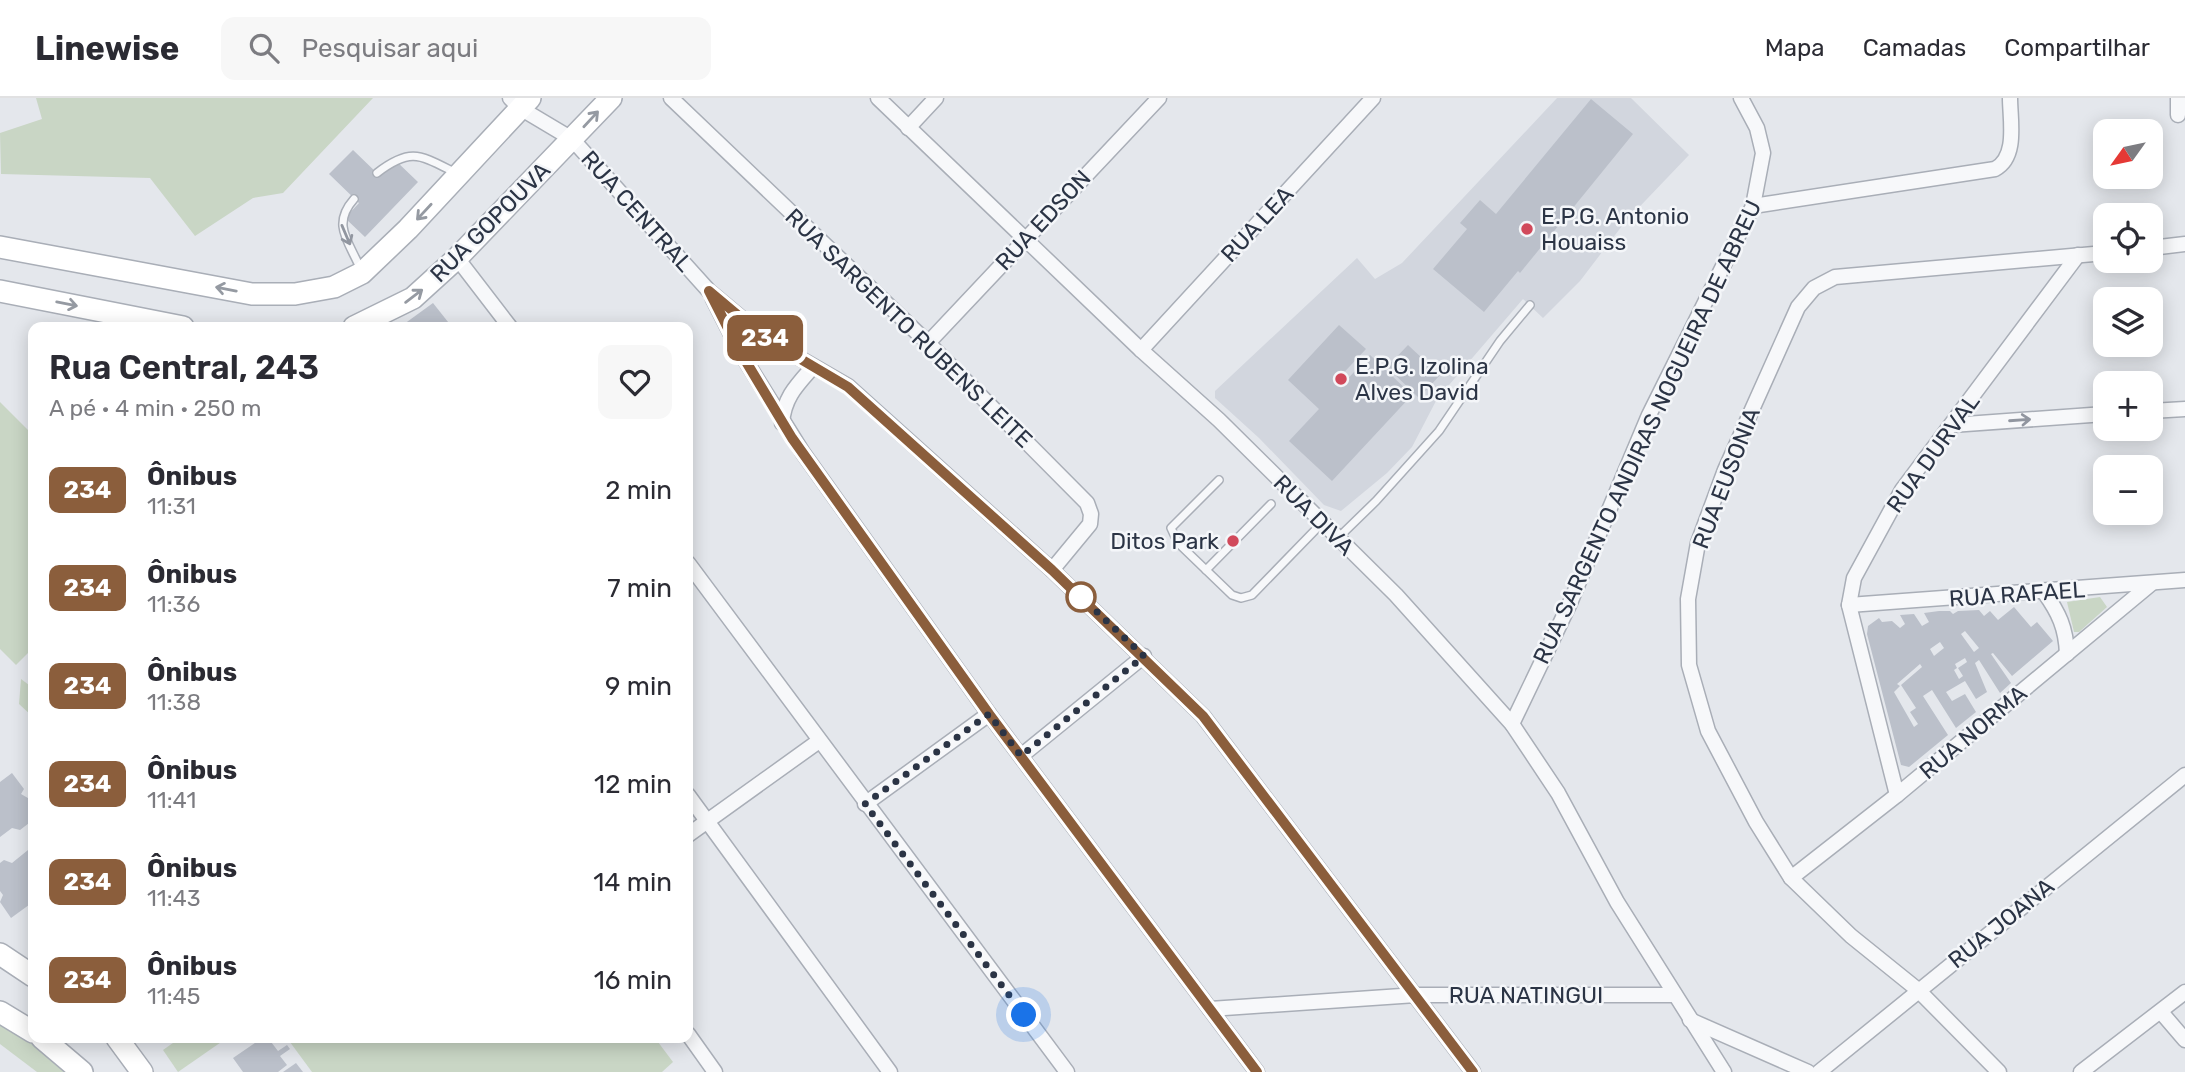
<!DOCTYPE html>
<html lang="pt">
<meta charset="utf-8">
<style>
body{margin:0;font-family:Rubik,sans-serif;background:#f7f7f7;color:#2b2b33;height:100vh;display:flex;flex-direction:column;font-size:26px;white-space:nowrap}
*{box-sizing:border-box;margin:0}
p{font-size:23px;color:#7c7c81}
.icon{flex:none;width:38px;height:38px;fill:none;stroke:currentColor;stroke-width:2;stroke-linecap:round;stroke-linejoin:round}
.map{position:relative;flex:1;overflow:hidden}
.details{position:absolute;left:28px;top:224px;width:665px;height:721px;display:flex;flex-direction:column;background:#fff;border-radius:14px;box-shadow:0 4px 18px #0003}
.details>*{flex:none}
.badge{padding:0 14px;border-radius:10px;font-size:24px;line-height:46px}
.needle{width:46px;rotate:237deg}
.fabs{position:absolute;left:2093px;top:21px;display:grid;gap:14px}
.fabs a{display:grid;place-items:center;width:70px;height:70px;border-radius:14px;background:#fff;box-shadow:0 4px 18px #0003;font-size:35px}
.you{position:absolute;width:35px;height:35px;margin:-18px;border:5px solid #fff;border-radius:50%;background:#1a73e8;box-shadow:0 0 0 10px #1a73e833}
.map>.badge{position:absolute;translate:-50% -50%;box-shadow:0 0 0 4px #fff}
.round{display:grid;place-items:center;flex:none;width:74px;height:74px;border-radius:14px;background:#f7f7f7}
.summary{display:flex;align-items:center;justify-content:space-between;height:119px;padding:0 21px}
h1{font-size:33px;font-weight:600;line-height:52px}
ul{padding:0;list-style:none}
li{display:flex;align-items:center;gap:21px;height:98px;padding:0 21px}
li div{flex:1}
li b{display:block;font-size:26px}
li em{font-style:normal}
li .badge{min-width:77px;font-weight:700;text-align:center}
header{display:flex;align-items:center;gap:42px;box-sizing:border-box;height:98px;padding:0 35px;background:#fff;border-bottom:2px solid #e1e1e2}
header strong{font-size:33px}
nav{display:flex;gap:38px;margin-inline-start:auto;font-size:24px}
.search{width:490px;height:63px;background:#f7f7f7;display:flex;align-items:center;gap:18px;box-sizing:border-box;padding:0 24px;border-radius:14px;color:#7c7c81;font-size:26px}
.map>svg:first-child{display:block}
</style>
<header>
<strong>Linewise</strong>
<div class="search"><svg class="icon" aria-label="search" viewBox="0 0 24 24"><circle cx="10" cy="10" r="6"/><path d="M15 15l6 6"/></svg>Pesquisar aqui</div>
<nav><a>Mapa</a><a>Camadas</a><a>Compartilhar</a></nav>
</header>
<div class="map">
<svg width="2185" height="974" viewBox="0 0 2185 974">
<rect width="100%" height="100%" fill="#e4e7ec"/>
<polygon fill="#d2d6de" points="1557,0 1631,0 1689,57 1625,124 1580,183 1543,220 1523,201 1437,301 1412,349 1387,375 1341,413 1324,407 1259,340 1215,300 1215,293 1357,160 1375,181 1402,165"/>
<g fill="#c9d6c5">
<polygon points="36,0 373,0 283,95 253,100 195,138 150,80 1,76 0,35 42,21"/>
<polygon points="0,304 33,337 33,550 16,567 0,551"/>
<polygon points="2100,499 2107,509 2079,534 2074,534 2067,504"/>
<polygon points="21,581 33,590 33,619 19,606"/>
<polygon points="0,917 78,974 37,974 0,946"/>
<polygon points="180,940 227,940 178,974 163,952"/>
<polygon points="287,940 655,940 673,964 662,974 312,974"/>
</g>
<g fill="#bbc0ca" fill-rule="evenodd">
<polygon points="1591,1 1633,36 1520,175 1518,173 1484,214 1433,171 1467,131 1460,125 1480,102 1496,116"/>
<polygon points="353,52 380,78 395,62 418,84 365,139 345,120 359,105 329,76"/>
<polygon points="433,205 452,229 400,229"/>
<polygon points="1339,227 1366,251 1335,284 1340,289 1370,257 1412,297 1332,383 1289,343 1319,311 1288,282"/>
<polygon points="1408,247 1440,277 1419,300 1387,269"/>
<path d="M2014,509L2031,529L2037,524L2053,543L2012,578L1993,555L1991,556L2011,585L2000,595L1979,562L1975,565L1987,594L1976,601L1965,583L1946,594L1952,603L1965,596L1976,614L1956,630L1932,592L1923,598L1948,637L1909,669L1901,667L1867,536L1868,528L1879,520L1882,524L1892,523L1900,530L1905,526L1900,517L1914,516L1922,528L1929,524L1924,515L1939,513H1950L1953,516L1958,513L1979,512L1984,518L1990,513L1998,522ZM1965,533L1979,550L1974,554L1961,536ZM1940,544L1944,550L1934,558L1930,551ZM1965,560L1967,564L1958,570L1963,578L1959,581L1954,572L1957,570L1955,566ZM1920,566L1922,569L1901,587L1916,610L1910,614L1918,626L1914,629L1894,594L1900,588L1897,586Z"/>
<polygon points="12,675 24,691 21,696 33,703 33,722 20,732 12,730 0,739 0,684"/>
<polygon points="33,748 33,804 11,820 0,804 3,797 0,793 0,765 4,762 12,765"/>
<polygon points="262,940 268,940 278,953 287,947 290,951 280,958 287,967 278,974 243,974 233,960"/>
<polygon points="296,965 303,974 283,974"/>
</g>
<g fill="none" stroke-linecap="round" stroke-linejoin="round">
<g stroke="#a9aeb7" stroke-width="10">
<g id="lane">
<path d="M377,75C411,49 420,57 456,75"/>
<path d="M354,101C331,127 349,143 361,172"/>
<polyline points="1219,382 1171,430 1178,445 1232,497 1241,500 1252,497 1322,425"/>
<polyline points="1338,440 1376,403 1439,333 1500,243 1530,207"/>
<polyline points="1206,472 1271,406"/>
</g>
</g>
<g stroke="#a9aeb7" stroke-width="17">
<g id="street">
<polyline points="510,0 520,10 572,41 709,193 765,240 848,288 1052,472 1203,618 1473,974"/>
<polyline points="671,0 928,245 1087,405 1091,416 1090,426 1052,472"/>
<polyline points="878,0 1141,252 1219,322 1396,497 1512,626 1558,695 1617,804 1724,974"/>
<polyline points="2178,17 2178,0"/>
<polyline points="908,30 936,0"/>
<path d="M1753,108L1995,71C2018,59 2010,22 2010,0"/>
<polyline points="2151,150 2185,146"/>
<polyline points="457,160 510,229"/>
<polyline points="713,201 739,252 803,355 989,616 1257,974"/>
<polyline points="928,245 1159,0"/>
<polyline points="1141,252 1373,0"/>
<polyline points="2151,313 2185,311"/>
<path d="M782,325C784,300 796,288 812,270"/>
<polyline points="1952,327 2105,316"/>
<polyline points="688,465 1067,974"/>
<path d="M2044,494C2059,515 2066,530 2067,556"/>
<polyline points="1849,507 2185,482"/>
<polyline points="1512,626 1570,505 1649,317 1753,108 1763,55 1757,30 1741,0"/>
<polyline points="1021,658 1144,558"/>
<polyline points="688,697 890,974"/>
<polyline points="1897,697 1849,507 1854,480 1902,392 2078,157"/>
<polyline points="865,706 989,616"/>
<polyline points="688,737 819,643"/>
<polyline points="1791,780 1897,697 2152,485"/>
<polyline points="1210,911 1416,897 1675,897"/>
<polyline points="2161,914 2185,942"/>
<polyline points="1690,922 1808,974"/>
<polyline points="688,936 715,974"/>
<polyline points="1819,974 2185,677"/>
<polyline points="1999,974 1918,892 1851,838 1791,780 1756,724 1708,633 1689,567 1688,501 1698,445 1725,372 1798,209 1814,190 1835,179 2105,155"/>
<polyline points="2081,974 2185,894"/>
</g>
</g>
<g stroke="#a9aeb7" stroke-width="24">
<g id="secondary">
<polyline points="0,149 252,196 295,196 334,189 362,175 408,131 530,0"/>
<polyline points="0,193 183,229"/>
<polyline points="354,229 413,200 457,160 611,0"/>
<polyline points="0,856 33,878"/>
<polyline points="0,914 33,934"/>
<polyline points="42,940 82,974"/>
<polyline points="117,940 142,974"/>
</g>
</g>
<use href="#lane" stroke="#f7f8fa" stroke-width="7"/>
<use href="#street" stroke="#f7f8fa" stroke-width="14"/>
<use href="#secondary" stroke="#fff" stroke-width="21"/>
</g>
<defs><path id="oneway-shaft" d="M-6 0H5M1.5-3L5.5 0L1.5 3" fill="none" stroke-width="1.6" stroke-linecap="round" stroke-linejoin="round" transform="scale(1.75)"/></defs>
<g stroke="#959aa2">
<use href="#oneway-shaft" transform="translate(591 21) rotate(-47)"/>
<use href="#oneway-shaft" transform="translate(424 114) rotate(133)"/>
<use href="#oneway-shaft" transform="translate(226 191) rotate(-169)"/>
<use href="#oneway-shaft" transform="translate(414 198) rotate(-37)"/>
<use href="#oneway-shaft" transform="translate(67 206) rotate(11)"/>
</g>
<g stroke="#9196a0">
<use href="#oneway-shaft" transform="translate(346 137) rotate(67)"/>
<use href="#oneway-shaft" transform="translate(2020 322) rotate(-4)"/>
</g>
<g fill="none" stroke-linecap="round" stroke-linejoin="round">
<g stroke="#fff" stroke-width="16">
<polyline id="line" points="1257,974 989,616 792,340 739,252 709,193 765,240 848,289 1052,472 1203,618 1473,974"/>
</g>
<use href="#line" stroke="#8b5e3c" stroke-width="10"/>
<polyline stroke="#2b3445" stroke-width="7" stroke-dasharray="0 12.6" points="1024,917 865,706 989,616 1021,658 1144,558 1081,499"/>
</g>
<g fill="#d1495b" stroke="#f4f6f9" stroke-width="2.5">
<circle cx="1527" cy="131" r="7"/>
<circle cx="1341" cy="281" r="7"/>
<circle cx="1233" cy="443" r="7"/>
</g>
<circle fill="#fff" stroke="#8b5e3c" stroke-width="3.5" cx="1081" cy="499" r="14"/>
<g text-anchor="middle" stroke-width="5" stroke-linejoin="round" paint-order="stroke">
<g font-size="23" fill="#2b3445" stroke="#f4f6f9">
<text transform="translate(637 113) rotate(48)" y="8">RUA CENTRAL</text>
<text transform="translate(1043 122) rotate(-47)" y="8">RUA EDSON</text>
<text transform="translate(490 124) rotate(-45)" y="8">RUA GOPOUVA</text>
<text transform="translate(1257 126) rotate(-47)" y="8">RUA LEA</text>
<text transform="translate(909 230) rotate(44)" y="8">RUA SARGENTO RUBENS LEITE</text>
<text transform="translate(1647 334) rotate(-65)" y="8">RUA SARGENTO ANDIRAS NOGUEIRA DE ABREU</text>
<text transform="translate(1933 355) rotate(-54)" y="8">RUA DURVAL</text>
<text transform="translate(1726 380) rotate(-69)" y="8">RUA EUSONIA</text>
<text transform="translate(1314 417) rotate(45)" y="8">RUA DIVA</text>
<text transform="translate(2017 496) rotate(-4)" y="8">RUA RAFAEL</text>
<text transform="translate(1973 634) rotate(-40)" y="8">RUA NORMA</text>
<text transform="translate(2001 825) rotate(-39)" y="8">RUA JOANA</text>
<text x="1526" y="905">RUA NATINGUI</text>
</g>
<g font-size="23" fill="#2b3445" stroke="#f4f6f9" text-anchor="start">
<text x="1541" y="126">E.P.G. Antonio<tspan x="1541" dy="26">Houaiss</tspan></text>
<text x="1355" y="276">E.P.G. Izolina<tspan x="1355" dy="26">Alves David</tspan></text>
<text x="1219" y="451" text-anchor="end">Ditos Park</text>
</g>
</g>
</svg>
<div class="fabs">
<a><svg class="needle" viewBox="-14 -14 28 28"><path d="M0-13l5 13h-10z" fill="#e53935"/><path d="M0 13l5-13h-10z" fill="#7c7c81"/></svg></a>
<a><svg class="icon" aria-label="locate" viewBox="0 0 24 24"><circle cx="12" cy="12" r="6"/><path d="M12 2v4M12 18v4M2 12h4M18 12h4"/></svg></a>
<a><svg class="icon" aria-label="layers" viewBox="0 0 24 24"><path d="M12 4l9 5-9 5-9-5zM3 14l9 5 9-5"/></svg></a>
<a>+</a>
<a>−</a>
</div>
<div class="you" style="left:1024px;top:917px"></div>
<b class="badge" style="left:765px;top:240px;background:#8b5e3c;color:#fff">234</b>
<section class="details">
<div class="summary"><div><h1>Rua Central, 243</h1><p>A pé · 4 min · 250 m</p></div><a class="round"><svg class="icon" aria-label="heart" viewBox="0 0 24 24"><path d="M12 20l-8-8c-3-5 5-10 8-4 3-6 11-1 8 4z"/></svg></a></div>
<ul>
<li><span class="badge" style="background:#8b5e3c;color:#fff">234</span><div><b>Ônibus</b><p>11:31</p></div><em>2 min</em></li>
<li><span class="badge" style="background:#8b5e3c;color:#fff">234</span><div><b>Ônibus</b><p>11:36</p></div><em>7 min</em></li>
<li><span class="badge" style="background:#8b5e3c;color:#fff">234</span><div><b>Ônibus</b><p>11:38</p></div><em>9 min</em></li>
<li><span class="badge" style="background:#8b5e3c;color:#fff">234</span><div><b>Ônibus</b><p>11:41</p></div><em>12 min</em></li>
<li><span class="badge" style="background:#8b5e3c;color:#fff">234</span><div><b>Ônibus</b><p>11:43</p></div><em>14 min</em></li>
<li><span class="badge" style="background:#8b5e3c;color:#fff">234</span><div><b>Ônibus</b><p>11:45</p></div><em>16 min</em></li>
</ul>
</section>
</div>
